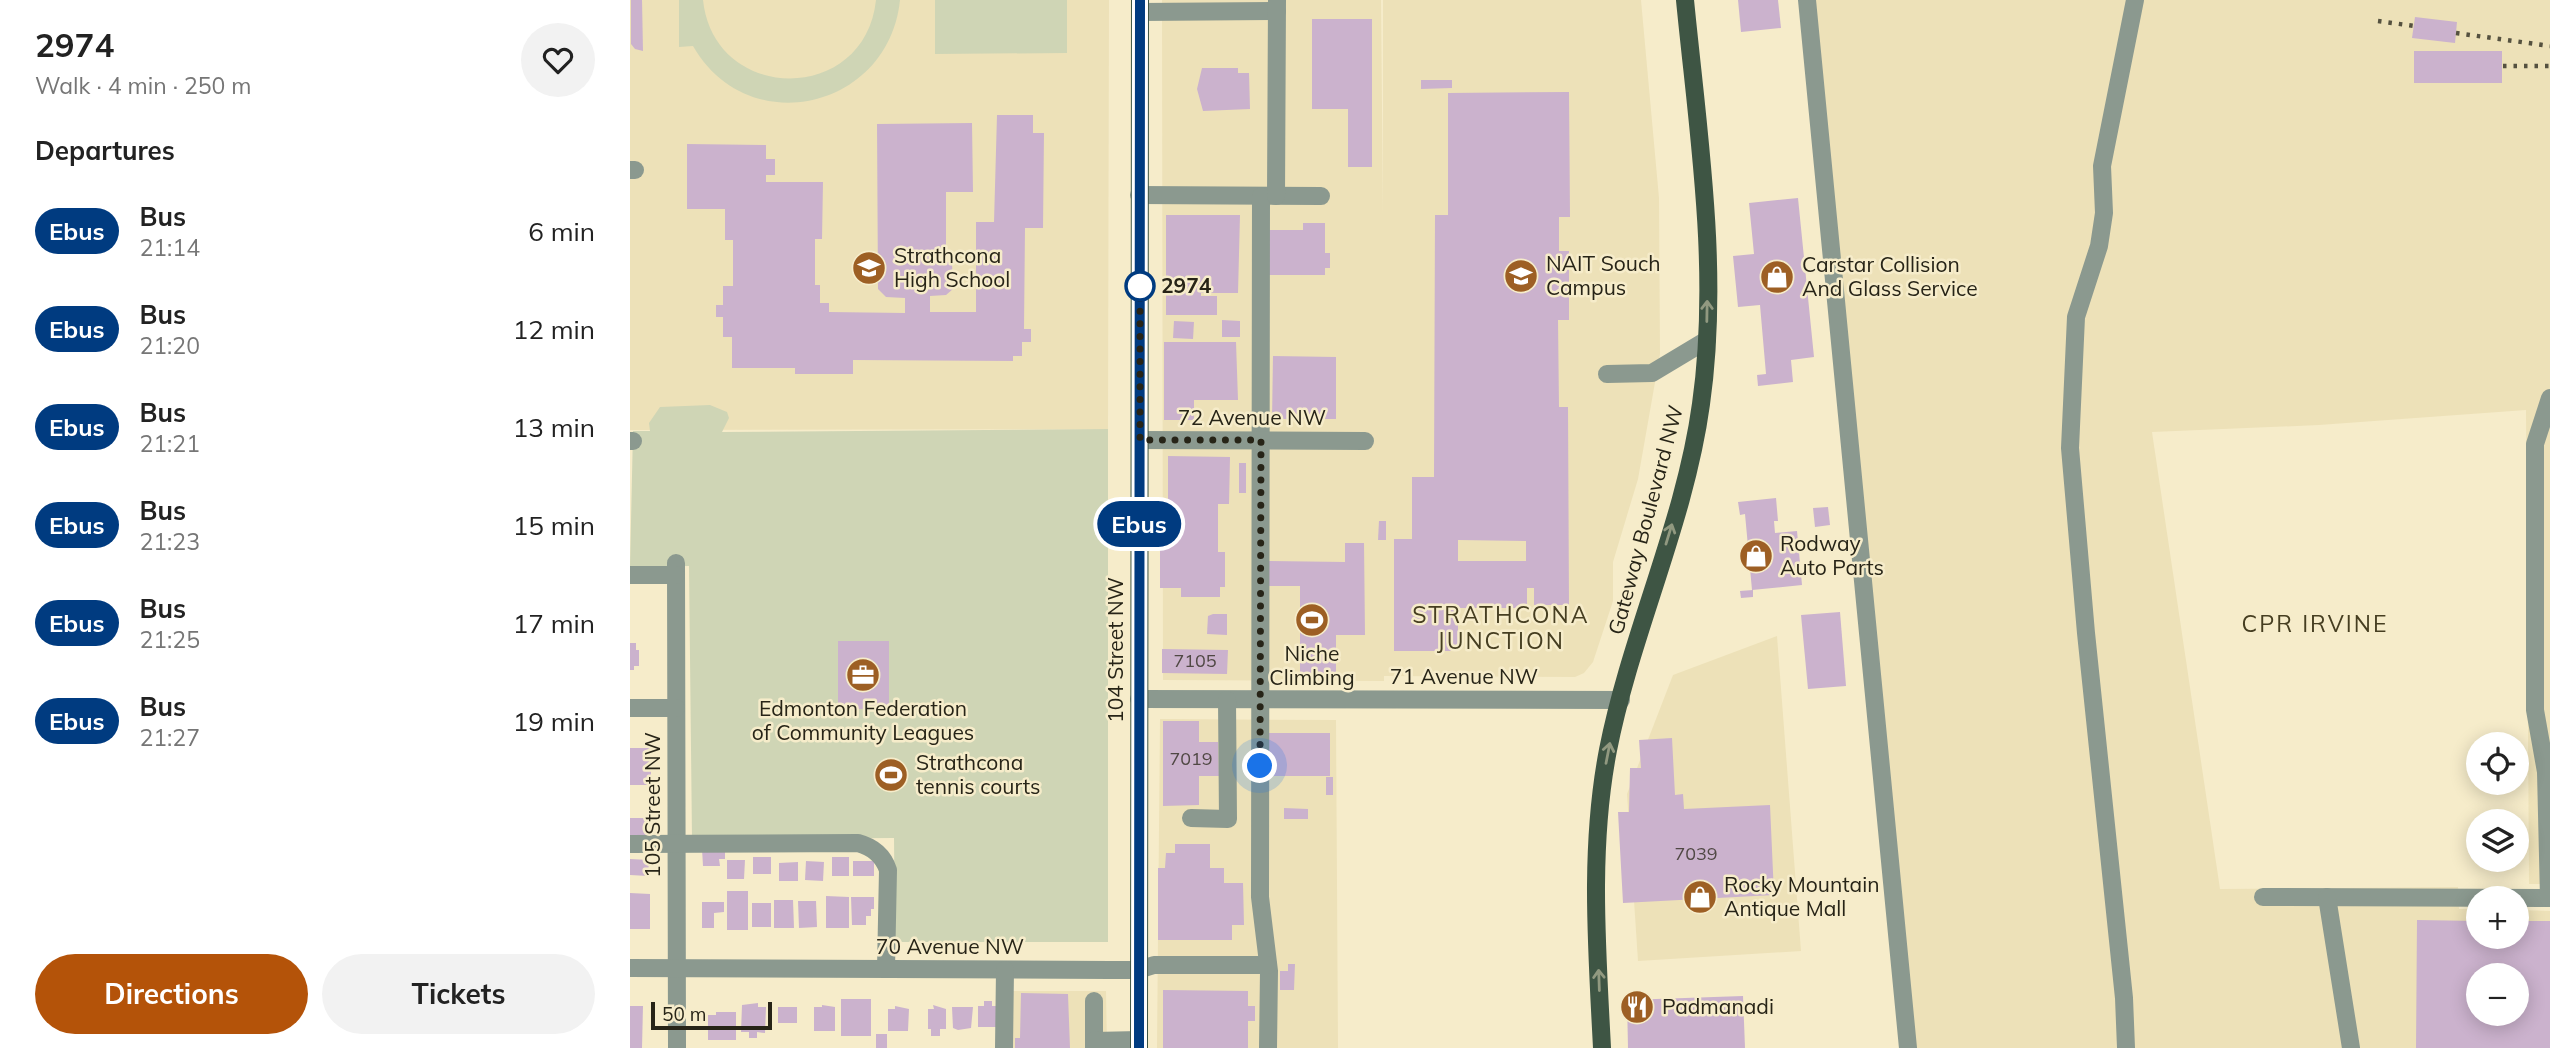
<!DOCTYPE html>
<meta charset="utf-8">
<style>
body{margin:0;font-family:Mulish,sans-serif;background:#f2f2f2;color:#222;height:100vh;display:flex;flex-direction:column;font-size:26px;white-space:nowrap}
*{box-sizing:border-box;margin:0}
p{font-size:23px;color:#767676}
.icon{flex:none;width:38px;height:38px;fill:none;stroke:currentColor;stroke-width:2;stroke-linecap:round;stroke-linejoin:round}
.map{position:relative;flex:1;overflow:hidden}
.drawer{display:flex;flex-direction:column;background:#fff;width:630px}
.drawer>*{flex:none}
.badge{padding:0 14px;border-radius:23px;font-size:24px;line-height:46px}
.buttons{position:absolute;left:1836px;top:732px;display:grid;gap:14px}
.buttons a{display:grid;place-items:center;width:63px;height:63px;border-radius:50%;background:#fff;box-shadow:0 4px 18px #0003;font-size:35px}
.scale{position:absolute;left:21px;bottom:18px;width:121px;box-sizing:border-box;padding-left:7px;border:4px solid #272417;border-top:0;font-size:19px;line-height:24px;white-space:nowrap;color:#272417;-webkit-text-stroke:5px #f6ecca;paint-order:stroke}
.you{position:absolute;width:35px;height:35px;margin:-18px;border:5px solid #fff;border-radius:50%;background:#1a73e8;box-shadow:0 0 0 10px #1a73e833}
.map>.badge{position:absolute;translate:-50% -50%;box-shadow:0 0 0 4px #fff}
h2{padding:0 35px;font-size:26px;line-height:63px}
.round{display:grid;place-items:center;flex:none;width:74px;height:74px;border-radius:37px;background:#f2f2f2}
.summary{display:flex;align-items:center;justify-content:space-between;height:119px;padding:0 35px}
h1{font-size:33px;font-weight:700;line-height:52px}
.primary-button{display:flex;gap:14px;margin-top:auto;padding:14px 35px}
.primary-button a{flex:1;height:80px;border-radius:42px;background:#b45309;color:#fff;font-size:28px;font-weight:700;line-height:80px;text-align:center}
.primary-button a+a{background:#f2f2f2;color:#222}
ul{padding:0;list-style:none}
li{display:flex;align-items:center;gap:21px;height:98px;padding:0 35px}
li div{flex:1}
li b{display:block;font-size:26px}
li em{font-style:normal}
li .badge{min-width:77px;font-weight:700;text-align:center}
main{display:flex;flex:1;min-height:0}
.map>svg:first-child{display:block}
</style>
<main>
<section class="drawer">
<div class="summary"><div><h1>2974</h1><p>Walk · 4 min · 250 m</p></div><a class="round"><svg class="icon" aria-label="heart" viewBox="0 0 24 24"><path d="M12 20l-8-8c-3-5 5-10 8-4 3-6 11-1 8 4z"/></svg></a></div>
<h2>Departures</h2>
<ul>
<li><span class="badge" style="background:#003b80;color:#fff">Ebus</span><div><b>Bus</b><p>21:14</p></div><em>6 min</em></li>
<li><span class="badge" style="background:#003b80;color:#fff">Ebus</span><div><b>Bus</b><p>21:20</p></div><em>12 min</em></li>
<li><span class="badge" style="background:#003b80;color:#fff">Ebus</span><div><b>Bus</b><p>21:21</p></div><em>13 min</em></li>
<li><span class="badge" style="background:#003b80;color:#fff">Ebus</span><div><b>Bus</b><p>21:23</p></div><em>15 min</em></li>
<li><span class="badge" style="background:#003b80;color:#fff">Ebus</span><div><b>Bus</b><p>21:25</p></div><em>17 min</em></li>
<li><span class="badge" style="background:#003b80;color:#fff">Ebus</span><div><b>Bus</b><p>21:27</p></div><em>19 min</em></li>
</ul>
<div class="primary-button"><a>Directions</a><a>Tickets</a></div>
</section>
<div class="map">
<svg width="1920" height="1048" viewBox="0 0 1920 1048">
<rect width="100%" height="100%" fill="#f6ecca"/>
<g fill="#ede1b8" fill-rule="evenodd">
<polygon points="0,0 479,0 478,429 0,430"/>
<polygon points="532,0 751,0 753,216 753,0 1011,0 1029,198 1030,354 1008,479 983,562 983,601 963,662 954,673 945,677 754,676 754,681 533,680"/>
<path d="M1180,0H1920V884H1899L1896,410L1689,425L1522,432L1590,889L1828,887L1829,909H1848V936H1886L1887,910L1920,911V1048H1274ZM1848,975H1886V1013H1848Z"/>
<polygon points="1147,636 1171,951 1008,961 997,794 1043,675"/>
<polygon points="530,719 706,720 708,1048 527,1048"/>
<polygon points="380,991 476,991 477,1048 380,1048"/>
</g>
<g fill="#cfd5b5">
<path d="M49,0H73C84,104 235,105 246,0H270C259,109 118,142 63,46L49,47Z"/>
<polygon points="305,0 437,0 437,53 305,54"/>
<polygon points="80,405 97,412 99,418 92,432 478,429 478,942 265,942 264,838 62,839 59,566 0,567 3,431 20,431 19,423 30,407"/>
</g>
<g fill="#cbb2cd" fill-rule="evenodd">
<polygon points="1,0 12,0 13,51 5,49 1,44"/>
<polygon points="1108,0 1148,0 1151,28 1111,32"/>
<polygon points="1785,17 1827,22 1825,43 1782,38"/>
<polygon points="682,19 742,19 742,167 718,167 718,109 682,109"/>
<rect x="1784" y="51" width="88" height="32"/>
<polygon points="572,68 608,68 608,73 619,73 620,109 573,111 567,89"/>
<polygon points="791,80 822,80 822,88 791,89"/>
<path d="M939,92L940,217H929V251H939V320H928L929,407H938L939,605H904V588H897V608H828V651H764V539H782V477H804L805,215H818V93ZM828,540L896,541V561H828Z"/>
<polygon points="367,115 403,115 403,133 414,133 413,228 395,228 394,329 401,329 401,342 392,342 392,356 383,356 383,361 223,360 223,374 165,374 165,368 102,368 102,337 93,337 93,317 86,317 86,305 93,305 93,286 103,286 103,240 95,240 95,209 57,209 57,144 136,145 136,159 145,159 145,175 136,175 136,182 193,182 192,239 185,239 185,285 190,285 190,303 199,303 199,312 275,313 275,298 256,297 248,289 247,124 342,123 343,192 316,192 316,262 322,262 323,289 316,295 300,296 300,312 346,312 346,222 364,222"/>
<polygon points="1168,198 1184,357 1161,360 1163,382 1128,386 1127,375 1136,374 1130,305 1108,307 1103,256 1124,254 1119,203"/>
<polygon points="536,215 610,215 608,293 571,293 571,296 587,296 587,315 536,315"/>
<polygon points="673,223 695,223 695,253 700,253 700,268 695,268 695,275 634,275 634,230 673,230"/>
<polygon points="592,320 610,321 610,337 592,337"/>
<polygon points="544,321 564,322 563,339 543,338"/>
<polygon points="534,342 606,342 608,400 564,400 564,420 534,420"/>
<polygon points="643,356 706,357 706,419 642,419"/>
<polygon points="538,456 600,457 599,504 588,504 588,552 595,552 595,587 590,587 590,597 551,597 551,588 530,588 530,501 538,501"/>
<rect x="609" y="463" width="7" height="30"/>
<polygon points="1146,498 1148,521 1144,521 1145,533 1167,531 1172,585 1122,590 1115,514 1110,515 1108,502"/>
<polygon points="1198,507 1200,525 1185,527 1183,508"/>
<polygon points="749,521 756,521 756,540 748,540"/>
<polygon points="715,543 734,543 735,635 706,635 706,674 670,673 670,586 634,586 634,561 715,562"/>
<polygon points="1123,590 1123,597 1111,598 1110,591"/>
<polygon points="1210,612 1216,686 1178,689 1171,615"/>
<polygon points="583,614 597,614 597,635 577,634 578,616"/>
<rect x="208" y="641" width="51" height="68"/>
<polygon points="0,643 6,643 6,650 9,650 9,666 4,666 4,670 0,670"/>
<polygon points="532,649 598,650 597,674 532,673"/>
<polygon points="533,721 569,721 569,742 588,742 589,776 569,776 569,805 533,806"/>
<polygon points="633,733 700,733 700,776 634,776"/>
<polygon points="1042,738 1045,795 1053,794 1054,809 1140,805 1144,895 993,903 988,812 999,812 1000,768 1011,768 1009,740"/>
<rect x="0" y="748" width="21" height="37"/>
<rect x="696" y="777" width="7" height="18"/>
<polygon points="654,808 678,809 678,819 654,819"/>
<rect x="0" y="818" width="18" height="17"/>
<polygon points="545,844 580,844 580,868 594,868 594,883 613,883 614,925 602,925 602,940 528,940 528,868 535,868 536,853 545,853"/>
<polygon points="72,849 95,851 95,859 89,859 90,866 73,866"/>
<rect x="123" y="857" width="18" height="17"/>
<rect x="202" y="857" width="17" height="19"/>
<polygon points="0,859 19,860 18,876 0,875"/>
<polygon points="97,860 115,860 114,879 97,879"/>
<polygon points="176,861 194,862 193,881 175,880"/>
<rect x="223" y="861" width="21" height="15"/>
<polygon points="168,862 168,881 149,881 149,863"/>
<rect x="97" y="891" width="21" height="39"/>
<polygon points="0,893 20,894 20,929 0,929"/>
<polygon points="196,896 219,897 219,928 196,928"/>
<polygon points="221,897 244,897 244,909 241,909 241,916 236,916 236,925 222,925"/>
<polygon points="144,900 163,900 164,928 144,928"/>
<polygon points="168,901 186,901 187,927 169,928"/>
<polygon points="72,902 94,902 94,912 84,913 84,928 72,928"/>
<rect x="122" y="903" width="19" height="24"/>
<path d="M1787,920L1848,921V936H1886V921H1920V1048H1786ZM1848,975H1886V1013H1848Z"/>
<polygon points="658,964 665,964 664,990 650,990 650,971 658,971"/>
<polygon points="533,990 618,991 618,1006 625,1006 625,1021 618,1021 618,1048 533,1048"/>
<polygon points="391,993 438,994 440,1048 385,1048 385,1038 390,1038"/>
<polygon points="1113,996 1115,1048 998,1048 997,1000"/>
<rect x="211" y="999" width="30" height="37"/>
<polygon points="354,1001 362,1001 362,1006 366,1006 366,1027 348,1027 348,1006 354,1006"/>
<polygon points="128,1003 128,1007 136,1007 135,1033 127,1032 127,1038 119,1038 119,1032 111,1032 112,1005"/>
<polygon points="192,1005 205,1007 205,1031 184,1031 184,1007 192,1007"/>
<polygon points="303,1005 316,1009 316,1029 310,1029 310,1036 301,1036 301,1029 298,1029 298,1009 304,1009"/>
<polygon points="0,1006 13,1006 12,1048 0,1048"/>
<polygon points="265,1006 279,1009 278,1031 258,1031 258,1009 265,1009"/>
<rect x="148" y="1007" width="19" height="16"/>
<polygon points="322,1007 343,1007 341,1028 328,1030 323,1028"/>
<polygon points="86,1012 106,1012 106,1040 78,1040 78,1015 86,1015"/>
<rect x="246" y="1034" width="11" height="14"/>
</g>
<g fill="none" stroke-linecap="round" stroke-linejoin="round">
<g stroke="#8b998f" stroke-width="18">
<polyline points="1177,0 1278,1048"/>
<polyline points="510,12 647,11"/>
<polyline points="0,170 5,170"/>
<polyline points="509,195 691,196"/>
<polyline points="631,196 630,897 639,971 638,1048"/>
<polyline points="646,196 647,0"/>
<polyline points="977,374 1022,373 1077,340"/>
<polyline points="510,440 735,441"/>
<polyline points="0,441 3,441"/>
<polyline points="46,563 47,1048"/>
<polyline points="0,575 46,575"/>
<polyline points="509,699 991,700"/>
<polyline points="0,708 46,708"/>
<polyline points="561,818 598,819 597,700"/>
<path d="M0,844L228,843C243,847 253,855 258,870L256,969"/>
<polyline points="1633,897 1920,898"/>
<polyline points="1697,897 1721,1048"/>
<polyline points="1919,898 1916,772 1905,710 1905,444 1920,398"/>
<polyline points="0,968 480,970 508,970 524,965 638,965"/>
<polyline points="464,1041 464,1001"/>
<polyline points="374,1048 375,970"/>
<polyline points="464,1048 464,1041 509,1040"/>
<polyline points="1496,1048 1494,998 1456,633 1440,448 1446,317 1469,246 1474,213 1472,166 1505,0"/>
</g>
<g stroke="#3e5544" stroke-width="18">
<polyline points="509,1048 510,0"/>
<path d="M972,1048C967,949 959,848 978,750C1001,633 1055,522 1071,404C1090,271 1068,133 1055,0"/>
</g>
<g stroke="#55513f" stroke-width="4.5" stroke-dasharray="3.5 7" stroke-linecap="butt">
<polyline points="1748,21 1784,26"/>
<polyline points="1826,33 1920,46"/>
<polyline points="1873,66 1920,66"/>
</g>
</g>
<defs><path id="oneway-shaft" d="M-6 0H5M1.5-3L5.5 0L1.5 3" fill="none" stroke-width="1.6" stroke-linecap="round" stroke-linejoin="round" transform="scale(1.75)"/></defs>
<g stroke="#919980">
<use href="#oneway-shaft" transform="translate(1077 311) rotate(-89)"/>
<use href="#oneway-shaft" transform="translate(1039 534) rotate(-73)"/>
<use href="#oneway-shaft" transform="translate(978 753) rotate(-79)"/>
<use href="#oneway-shaft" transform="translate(969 980) rotate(-92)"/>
</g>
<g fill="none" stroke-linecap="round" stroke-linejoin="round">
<g stroke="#fff" stroke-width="16">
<polyline id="line" points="509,1048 510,0"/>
</g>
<use href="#line" stroke="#003b80" stroke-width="10"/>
<polyline stroke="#272417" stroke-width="7" stroke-dasharray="0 12.6" points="510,286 510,440 631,440 630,766"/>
</g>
<defs>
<g id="school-disc" transform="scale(1.75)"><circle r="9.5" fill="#9d5f24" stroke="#f6ecca"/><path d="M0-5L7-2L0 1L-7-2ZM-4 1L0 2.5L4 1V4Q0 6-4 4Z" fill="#fff"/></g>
<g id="university-disc" transform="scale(1.75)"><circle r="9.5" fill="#9d5f24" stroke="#f6ecca"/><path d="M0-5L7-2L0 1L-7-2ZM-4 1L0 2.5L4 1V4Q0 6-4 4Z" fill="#fff"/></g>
<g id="shop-disc" transform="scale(1.75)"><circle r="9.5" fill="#9d5f24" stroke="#f6ecca"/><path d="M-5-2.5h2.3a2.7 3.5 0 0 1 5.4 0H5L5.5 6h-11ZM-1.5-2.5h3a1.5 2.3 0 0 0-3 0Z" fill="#fff"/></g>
<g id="stadium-disc" transform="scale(1.75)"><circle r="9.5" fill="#9d5f24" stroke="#f6ecca"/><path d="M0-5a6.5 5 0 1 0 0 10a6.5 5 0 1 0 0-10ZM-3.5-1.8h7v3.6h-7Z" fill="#fff"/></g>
<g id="office-disc" transform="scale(1.75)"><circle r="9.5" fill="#9d5f24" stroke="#f6ecca"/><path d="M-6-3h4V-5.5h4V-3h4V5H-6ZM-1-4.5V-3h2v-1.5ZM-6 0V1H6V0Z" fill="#fff"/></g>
<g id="restaurant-disc" transform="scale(1.75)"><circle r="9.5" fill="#9d5f24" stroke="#f6ecca"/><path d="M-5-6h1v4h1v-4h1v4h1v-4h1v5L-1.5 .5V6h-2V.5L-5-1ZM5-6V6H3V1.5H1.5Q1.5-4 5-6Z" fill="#fff"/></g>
</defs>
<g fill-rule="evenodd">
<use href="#school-disc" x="239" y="268"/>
<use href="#university-disc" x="891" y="276"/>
<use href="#shop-disc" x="1147" y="277"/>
<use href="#shop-disc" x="1126" y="556"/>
<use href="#stadium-disc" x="682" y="620"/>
<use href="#office-disc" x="233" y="675"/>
<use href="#stadium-disc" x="261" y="775"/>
<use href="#shop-disc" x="1070" y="897"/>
<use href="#restaurant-disc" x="1007" y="1007"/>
</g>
<circle fill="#fff" stroke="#003b80" stroke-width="3.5" cx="510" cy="286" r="14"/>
<g text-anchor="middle" stroke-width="5" stroke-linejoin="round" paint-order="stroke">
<g font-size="18" fill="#504844">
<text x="565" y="667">7105</text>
<text x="561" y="765">7019</text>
<text x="1066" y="860">7039</text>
</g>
<g font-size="21" fill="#272417" stroke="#f6ecca" text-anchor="start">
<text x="264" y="263">Strathcona<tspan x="264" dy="24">High School</tspan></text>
<text x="916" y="271">NAIT Souch<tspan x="916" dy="24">Campus</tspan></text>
<text x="1172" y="272">Carstar Collision<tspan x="1172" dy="24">And Glass Service</tspan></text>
<text x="1150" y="551">Rodway<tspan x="1150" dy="24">Auto Parts</tspan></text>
<text x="682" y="661" text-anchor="middle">Niche<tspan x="682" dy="24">Climbing</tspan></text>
<text x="233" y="716" text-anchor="middle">Edmonton Federation<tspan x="233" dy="24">of Community Leagues</tspan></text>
<text x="286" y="770">Strathcona<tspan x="286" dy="24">tennis courts</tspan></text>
<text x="1094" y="892">Rocky Mountain<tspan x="1094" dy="24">Antique Mall</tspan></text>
<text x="1032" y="1014">Padmanadi</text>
</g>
<g font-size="21" font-weight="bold" fill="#272417" stroke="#f6ecca" text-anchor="start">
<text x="531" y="293">2974</text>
</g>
<g font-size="21" fill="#272417" stroke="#f6ecca">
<text x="622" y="425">72 Avenue NW</text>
<text transform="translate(1016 520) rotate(-75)" y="7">Gateway Boulevard NW</text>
<text transform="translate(486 650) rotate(-90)" y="7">104 Street NW</text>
<text x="834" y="684">71 Avenue NW</text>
<text transform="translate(23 805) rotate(-90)" y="7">105 Street NW</text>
<text x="320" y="954">70 Avenue NW</text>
</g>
<g font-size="23" letter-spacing="2" fill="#463e21" stroke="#f6ecca">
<text x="871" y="623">STRATHCONA<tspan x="871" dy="26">JUNCTION</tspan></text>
<text x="1685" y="632">CPR IRVINE</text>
</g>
</g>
</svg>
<div class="buttons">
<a><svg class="icon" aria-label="locate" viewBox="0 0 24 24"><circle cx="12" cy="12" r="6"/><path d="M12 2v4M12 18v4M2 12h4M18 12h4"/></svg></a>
<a><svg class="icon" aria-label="layers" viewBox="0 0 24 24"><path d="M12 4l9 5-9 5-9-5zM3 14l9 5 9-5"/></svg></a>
<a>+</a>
<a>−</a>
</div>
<div class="scale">50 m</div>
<div class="you" style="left:630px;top:766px"></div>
<b class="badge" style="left:509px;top:524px;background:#003b80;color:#fff">Ebus</b>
</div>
</main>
